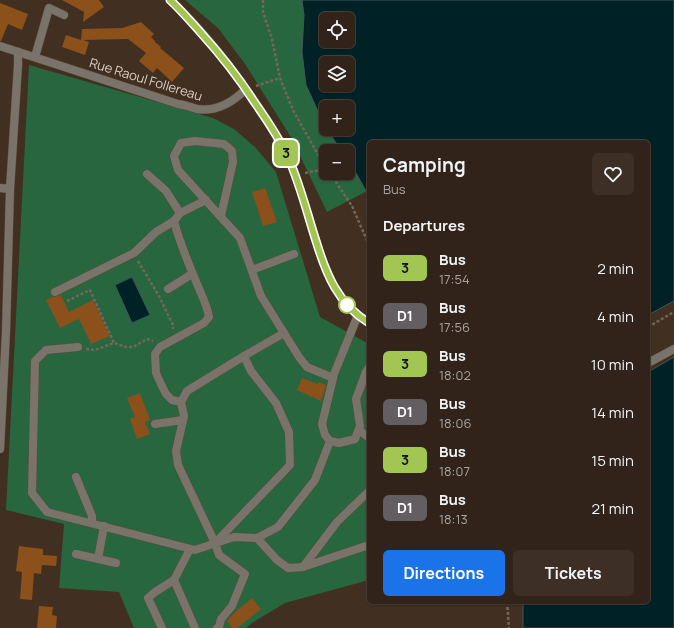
<!DOCTYPE html>
<meta charset="utf-8">
<style>
body{margin:0;font-family:Manrope,sans-serif;background:#3d2f26;color:#f1f3f6;height:100vh;display:flex;flex-direction:column;font-size:15px;white-space:nowrap}
*{box-sizing:border-box;margin:0}
p{font-size:13px;color:#a8a4a2}
.icon{flex:none;width:22px;height:22px;fill:none;stroke:currentColor;stroke-width:2;stroke-linecap:round;stroke-linejoin:round}
.map{position:relative;flex:1;overflow:hidden}
.details{position:absolute;left:367px;top:140px;width:283px;height:464px;display:flex;flex-direction:column;background:#312319;border-radius:6px;box-shadow:0 1px 3px #0004,0 0 0 1px #4c4038}
.details>*{flex:none}
.badge{padding:0 8px;border-radius:6px;font-size:14px;line-height:26px}
.tools{position:absolute;left:319px;top:12px;display:grid;gap:8px}
.tools a{display:grid;place-items:center;width:36px;height:36px;border-radius:6px;background:#312319;box-shadow:0 1px 3px #0004,0 0 0 1px #4c4038;font-size:20px}
.map>.badge{position:absolute;translate:-50% -50%;box-shadow:0 0 0 2px #fff}
h2{padding:0 16px;font-size:15px;line-height:36px}
.round{display:grid;place-items:center;flex:none;width:42px;height:42px;border-radius:6px;background:#3d2f26}
.headline{display:flex;align-items:center;justify-content:space-between;height:68px;padding:0 16px}
h1{font-size:19px;font-weight:700;line-height:30px}
.button{display:flex;gap:8px;margin-top:auto;padding:8px 16px}
.button a{flex:1;height:46px;border-radius:6px;background:#1a73e8;color:#fff;font-size:16px;font-weight:700;line-height:46px;text-align:center}
.button a+a{background:#3d2f26;color:#f1f3f6}
ul{padding:0;list-style:none}
li{display:flex;align-items:center;gap:12px;height:48px;padding:0 16px}
li div{flex:1}
li b{display:block;font-size:15px}
li em{font-style:normal}
li .badge{min-width:44px;font-weight:700;text-align:center}
.map>svg:first-child{display:block}
</style>
<div class="map">
<svg width="674" height="628" viewBox="0 0 674 628">
<rect width="100%" height="100%" fill="#412f21"/>
<g fill="#27663f" fill-rule="evenodd">
<path d="M185,0H652L369,142V196L367,191L327,212L292,139L245,64L218,28ZM326,19H348V41H326ZM326,63H348V85H326ZM326,107H348V129H326ZM326,151H348V173H326Z"/>
<polygon points="29,65 213,118 234,129 255,147 276,172 320,317 369,344 369,580 285,603 252,623 246,628 134,628 119,592 59,588 64,524 6,510"/>
</g>
<g fill="#002227" stroke="#425657" fill-rule="evenodd">
<path d="M302,0H674V301L648,315V142H369V196L348,159V151H342L334,140L328,129H348V107H326V126L317,109L306,85L302,52L304,15ZM326,19H348V41H326ZM326,63H348V85H326Z"/>
<polygon points="132,277 150,315 132,323 115,285"/>
<polygon points="674,357 674,628 523,628 523,602 648,602 648,372"/>
</g>
<g fill="#8c501a">
<polygon points="62,0 99,0 104,7 83,22 84,12"/>
<polygon points="0,3 28,14 22,30 8,24 1,41 0,41"/>
<polygon points="141,22 154,34 151,37 155,41 155,42 161,47 160,48 184,68 172,82 157,68 153,73 139,61 146,53 128,39 83,40 89,42 85,55 62,47 66,35 81,40 82,29 122,28"/>
<polygon points="265,188 277,222 263,226 252,192"/>
<polygon points="61,295 69,312 93,300 110,336 91,344 79,319 60,328 46,300 52,297 55,297"/>
<polygon points="302,378 317,384 319,382 326,385 321,401 297,390"/>
<polygon points="140,393 150,420 145,422 150,434 137,439 130,419 135,417 127,398"/>
<polygon points="19,546 43,549 43,555 57,556 56,566 42,565 41,574 34,573 32,600 20,599 22,572 16,571"/>
<polygon points="252,598 261,609 237,628 232,628 227,621 234,613"/>
<polygon points="39,606 53,607 52,615 57,616 56,628 37,628"/>
</g>
<g fill="none" stroke-linecap="round" stroke-linejoin="round">
<g stroke="#5d4c3f" stroke-width="9">
<g id="service">
<polyline points="147,174 166,191 180,213"/>
<polyline points="221,216 233,162 232,151 224,144 195,141 181,143 174,156 178,170 240,238 261,296 299,357 307,367 333,378"/>
<polyline points="252,270 294,254"/>
<polyline points="168,289 192,274"/>
<polyline points="55,292 134,253 156,232 174,221"/>
<polyline points="358,315 334,374 322,424 325,435 330,441 339,443 355,439 360,426 356,399 366,372 369,367"/>
<polyline points="78,347 46,350 35,361 32,493 47,512 195,550 234,537 257,538 278,527 315,480 330,441"/>
<path d="M181,402L172,400L166,394L160,382L156,373L155,354L160,347L204,323L209,317C207,304 200,292 195,279C187,260 179,241 174,221L180,213L206,200"/>
<polyline points="155,424 183,420"/>
<polyline points="359,430 369,438"/>
<polyline points="76,477 92,516 92,523"/>
<polyline points="257,538 277,560 288,568 303,567 369,545"/>
<polyline points="216,542 290,465 289,432 276,403 251,371 244,356"/>
<polyline points="76,554 116,563"/>
<polyline points="98,559 104,526"/>
<polyline points="303,567 337,522 369,491"/>
<polyline points="174,580 195,628"/>
<polyline points="162,628 148,598 155,592 174,580 190,549"/>
<polyline points="217,628 219,627 221,619 232,606 245,574 219,555 215,543 178,465 176,451 184,416 181,402 187,391 244,356 284,333"/>
</g>
</g>
<g stroke="#5d4c3f" stroke-width="9">
<g id="minor">
<path d="M0,46L178,104C184,105 191,107 197,109C216,112 233,102 246,89"/>
<polyline points="35,57 49,8 64,15"/>
<polyline points="0,188 10,189"/>
<polyline points="0,449 6,332 10,189 18,65 18,52"/>
</g>
</g>
<g stroke="#5d4c3f" stroke-width="9">
<g id="tertiary">
<path d="M170,0C203,30 232,68 257,105C268,122 280,139 288,157C300,183 307,211 315,238C326,272 337,304 369,323"/>
<polyline points="648,363 674,349"/>
</g>
</g>
<g stroke="#766659" stroke-width="2.5" stroke-dasharray="3 2" stroke-linecap="butt">
<polyline points="263,0 263,12 272,39 280,78 293,110 317,153 326,167"/>
<polyline points="256,86 280,78"/>
<polyline points="305,173 326,169"/>
<polyline points="330,173 352,206 369,245"/>
<polyline points="138,261 159,296 173,325 173,329"/>
<polyline points="67,301 90,290 114,343"/>
<polyline points="648,327 674,312"/>
<polyline points="86,349 95,350 114,343 126,347 133,347 147,339 153,341"/>
<polyline points="507,602 509,628"/>
</g>
<use href="#service" stroke="#79736a" stroke-width="8"/>
<use href="#minor" stroke="#79736a" stroke-width="8"/>
<use href="#tertiary" stroke="#79736a" stroke-width="8"/>
</g>
<g fill="none" stroke-linecap="round" stroke-linejoin="round">
<g stroke="#fff" stroke-width="9">
<path id="line" d="M170,0C181,10 191,22 201,33C221,55 239,78 255,103C267,120 279,138 288,157C300,184 307,213 316,241C326,274 338,304 369,323"/>
</g>
<use href="#line" stroke="#a3c653" stroke-width="6"/>
</g>
<circle fill="#fff" stroke="#a3c653" stroke-width="2" cx="347" cy="305" r="8"/>
<g text-anchor="middle" stroke-width="3" stroke-linejoin="round" paint-order="stroke">
<g font-size="13" fill="#dcd0c7" stroke="#412f21">
<text transform="translate(146 79) rotate(17)" y="5">Rue Raoul Follereau</text>
</g>
</g>
</svg>
<div class="tools">
<a><svg class="icon" aria-label="locate" viewBox="0 0 24 24"><circle cx="12" cy="12" r="6"/><path d="M12 2v4M12 18v4M2 12h4M18 12h4"/></svg></a>
<a><svg class="icon" aria-label="layers" viewBox="0 0 24 24"><path d="M12 4l9 5-9 5-9-5zM3 14l9 5 9-5"/></svg></a>
<a>+</a>
<a>−</a>
</div>
<b class="badge" style="left:286px;top:153px;background:#a3c653;color:#111">3</b>
<section class="details">
<div class="headline"><div><h1>Camping</h1><p>Bus</p></div><a class="round"><svg class="icon" aria-label="heart" viewBox="0 0 24 24"><path d="M12 20l-8-8c-3-5 5-10 8-4 3-6 11-1 8 4z"/></svg></a></div>
<h2>Departures</h2>
<ul>
<li><span class="badge" style="background:#a3c653;color:#111">3</span><div><b>Bus</b><p>17:54</p></div><em>2 min</em></li>
<li><span class="badge" style="background:#635e62;color:#fff">D1</span><div><b>Bus</b><p>17:56</p></div><em>4 min</em></li>
<li><span class="badge" style="background:#a3c653;color:#111">3</span><div><b>Bus</b><p>18:02</p></div><em>10 min</em></li>
<li><span class="badge" style="background:#635e62;color:#fff">D1</span><div><b>Bus</b><p>18:06</p></div><em>14 min</em></li>
<li><span class="badge" style="background:#a3c653;color:#111">3</span><div><b>Bus</b><p>18:07</p></div><em>15 min</em></li>
<li><span class="badge" style="background:#635e62;color:#fff">D1</span><div><b>Bus</b><p>18:13</p></div><em>21 min</em></li>
</ul>
<div class="button"><a>Directions</a><a>Tickets</a></div>
</section>
</div>
